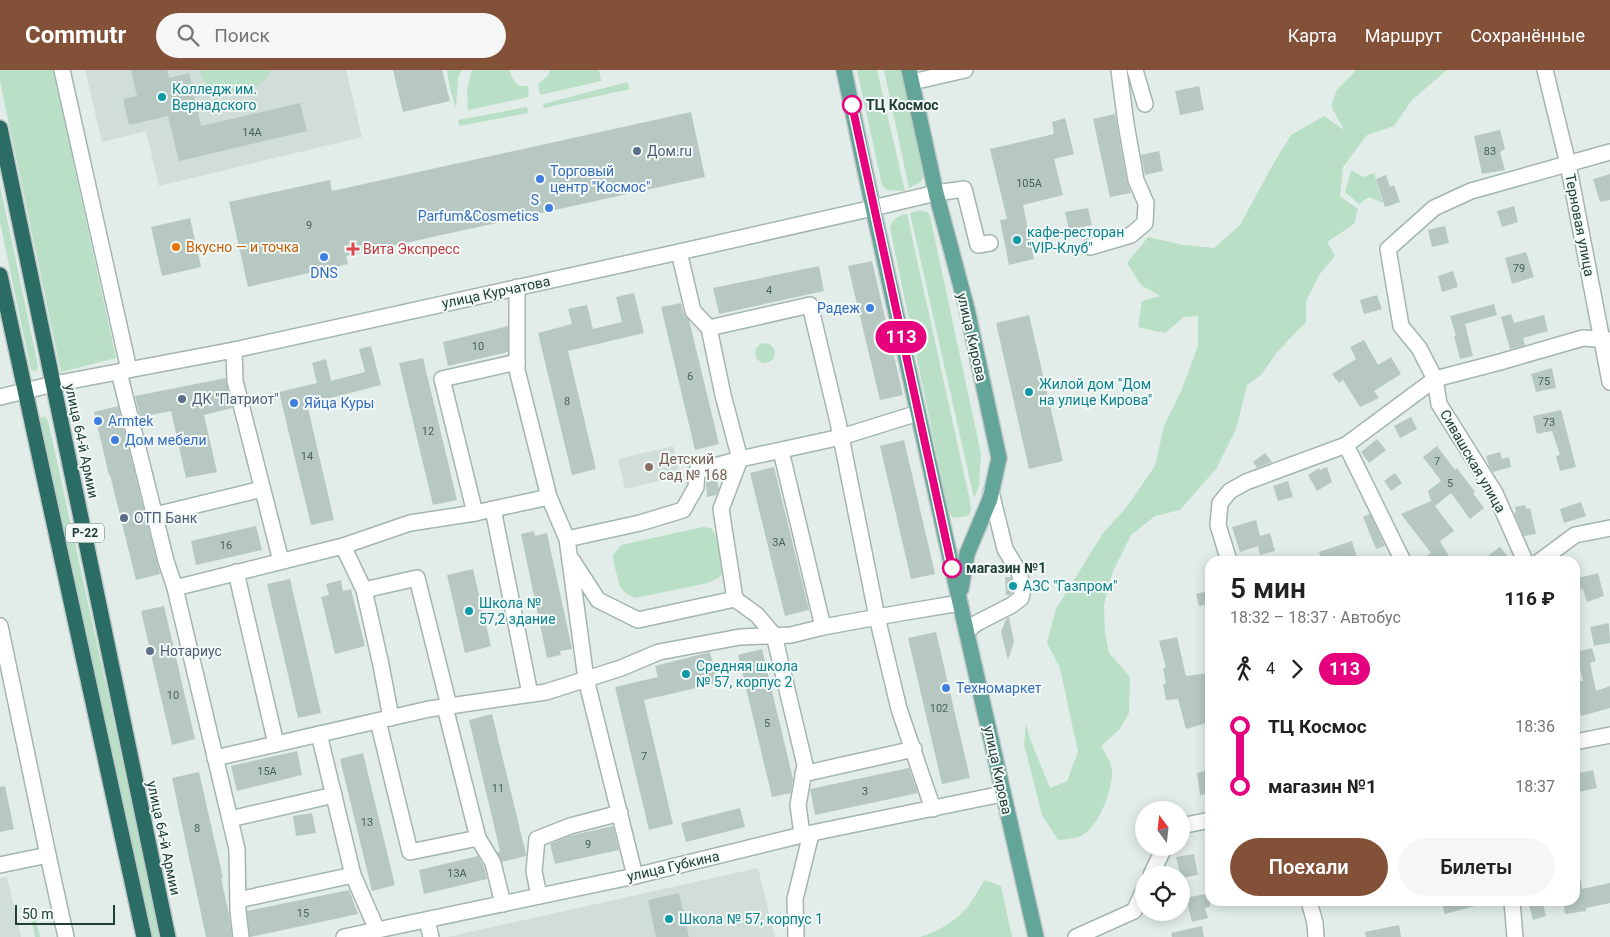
<!DOCTYPE html>
<html lang="ru">
<meta charset="utf-8">
<style>
body{margin:0;font-family:Roboto,sans-serif;background:#f6f6f6;color:#222;height:100vh;display:flex;flex-direction:column;font-size:19px;white-space:nowrap}
*{box-sizing:border-box;margin:0}
p{font-size:16px;color:#767676}
.icon{flex:none;width:28px;height:28px;fill:none;stroke:currentColor;stroke-width:2;stroke-linecap:round;stroke-linejoin:round}
.map{position:relative;flex:1;overflow:hidden}
.details{position:absolute;left:1205px;top:486px;width:375px;height:350px;display:flex;flex-direction:column;background:#fff;border-radius:15px;box-shadow:0 2px 12px #0003}
.details>*{flex:none}
.badge{padding:0 10px;border-radius:16px;font-size:18px;line-height:32px}
.needle{width:32px;rotate:345deg}
.tools{position:absolute;left:1135px;top:731px;display:grid;gap:10px}
.tools a{display:grid;place-items:center;width:55px;height:55px;border-radius:50%;background:#fff;box-shadow:0 2px 12px #0003;font-size:25px}
.scale{position:absolute;left:15px;bottom:12px;width:100px;box-sizing:border-box;padding-left:5px;border:2px solid #213f39;border-top:0;font-size:14px;line-height:18px;white-space:nowrap;color:#213f39;-webkit-text-stroke:4px #f2f9f6;paint-order:stroke}
.map>.badge{position:absolute;translate:-50% -50%;box-shadow:0 0 0 2px #fff}
.legs{display:flex;align-items:center;gap:8px;height:55px;padding:0 25px;font-size:16px}
.legs p{margin-inline-start:auto}
.head{display:flex;align-items:center;justify-content:space-between;height:85px;padding:0 25px}
h1{font-size:28px;font-weight:600;line-height:38px}
.action{display:flex;gap:10px;margin-top:auto;padding:10px 25px}
.action a{flex:1;height:58px;border-radius:30px;background:#835138;color:#fff;font-size:20px;font-weight:600;line-height:58px;text-align:center}
.action a+a{background:#f6f6f6;color:#222}
ul{padding:0 25px;list-style:none}
li{display:flex;align-items:center;gap:18px;height:60px;font-size:19px}
li i{display:grid;place-items:center;width:8px;height:100%;margin:0 6px;background:currentColor}
li i::after{content:'';width:12px;height:12px;margin:-6px;border:4px solid;border-radius:50%;background:#fff}
li p{margin-inline-start:auto}
li:first-child i{background:linear-gradient(#0000 50%,currentColor 0)}
li:last-child i{background:linear-gradient(currentColor 50%,#0000 0)}
header{display:flex;align-items:center;gap:30px;box-sizing:border-box;height:70px;padding:0 25px;background:#835138;color:#fff}
header strong{font-size:24px}
nav{display:flex;gap:28px;margin-inline-start:auto;font-size:18px}
.search{width:350px;height:45px;background:#f6f6f6;display:flex;align-items:center;gap:12px;box-sizing:border-box;padding:0 18px;border-radius:28px;color:#767676;font-size:19px}
.map>svg:first-child{display:block}
</style>
<header>
<strong>Commutr</strong>
<div class="search"><svg class="icon" aria-label="search" viewBox="0 0 24 24"><circle cx="10" cy="10" r="6"/><path d="M15 15l6 6"/></svg>Поиск</div>
<nav><a>Карта</a><a>Маршрут</a><a>Сохранённые</a></nav>
</header>
<div class="map">
<svg width="1610" height="867" viewBox="0 0 1610 867">
<rect width="100%" height="100%" fill="#e2ede9"/>
<g fill="#d0ddd8">
<polygon points="85,0 346,0 362,67 159,116 146,61 102,72"/>
<polygon points="673,376 680,406 625,419 618,389"/>
<polygon points="758,798 775,867 447,867"/>
<polygon points="7,807 21,867 0,867 0,808"/>
</g>
<g fill="#b9dfc7">
<polygon points="0,0 53,0 116,288 61,302 0,11"/>
<path d="M199,0H270C269,4 267,7 264,10C253,22 227,27 212,19C205,15 202,7 199,0Z"/>
<polygon points="447,0 462,0 458,8 456,38 450,19"/>
<polygon points="472,0 509,0 513,9 519,16 528,16 529,27 468,40 467,19"/>
<polygon points="550,0 599,0 601,11 540,25 538,14 548,6"/>
<polygon points="857,0 877,0 905,121 887,120 882,115"/>
<polygon points="884,0 902,0 924,105 921,112 909,118"/>
<path d="M1356,0H1447L1412,30L1394,56L1367,65L1343,97L1340,126L1358,139L1354,154L1327,172L1335,186L1319,205L1306,231V252L1277,282L1261,305L1247,315L1236,359L1216,399L1180,440L1155,446L1131,465L1112,503L1104,535L1105,564L1109,583L1130,607L1129,643L1119,660L1101,676C1105,683 1112,694 1112,701C1113,720 1098,758 1081,766C1075,769 1064,769 1058,770L1042,745L1024,674L1026,654L1030,669L1050,718L1067,711L1078,682L1060,598L1047,573L1056,539L1103,463L1126,438L1155,396L1164,356L1182,319L1198,276V246L1184,247L1165,263L1138,257L1142,231L1160,226L1141,215L1127,193L1148,167L1183,175L1214,178L1240,155L1271,98L1291,65L1324,46L1344,60L1331,36L1337,20Z"/>
<polygon points="627,12 630,19 544,38 543,34"/>
<polygon points="527,37 528,43 459,56 458,50"/>
<polygon points="1351,100 1363,107 1374,103 1383,133 1369,127 1359,134 1345,122"/>
<polygon points="0,115 38,296 36,301 31,300 0,152"/>
<polygon points="920,140 927,142 930,146 981,384 979,416 974,428 910,143"/>
<path d="M907,144L970,431L971,441L968,446L953,448L949,443L890,158C893,149 897,146 907,144Z"/>
<circle cx="765" cy="283" r="10"/>
<polygon points="44,346 48,350 161,867 151,867 41,357 40,348"/>
<path d="M703,457L711,458C718,467 727,490 724,501C721,508 714,510 708,513L635,528L627,524L620,517L614,494L613,485L621,475Z"/>
<path d="M985,810L1001,816L1012,867H920C939,861 958,850 970,834C975,826 980,817 985,810Z"/>
<polygon points="33,837 40,867 35,867 29,838"/>
</g>
<g fill="#b7c8c2">
<polygon points="131,0 167,0 169,8 189,3 201,56 300,33 307,61 179,91 168,46 129,55 123,29 137,26"/>
<polygon points="393,0 442,0 450,31 403,42"/>
<polygon points="1199,16 1204,40 1180,45 1175,21"/>
<polygon points="691,42 705,107 346,186 348,194 248,217 229,132 330,110 332,121"/>
<polygon points="1115,44 1127,112 1131,123 1110,127 1093,49"/>
<polygon points="1065,48 1074,84 1054,89 1063,125 1023,135 1034,189 1009,195 1000,150 1007,149 990,79 1054,64 1052,52"/>
<polygon points="1500,60 1505,79 1500,82 1505,100 1482,104 1474,66"/>
<polygon points="1159,81 1163,101 1145,105 1141,85"/>
<polygon points="1610,104 1610,130 1600,132 1593,109"/>
<polygon points="1386,105 1390,117 1394,115 1400,132 1385,137 1376,109"/>
<polygon points="1514,136 1518,152 1502,157 1497,141"/>
<polygon points="1088,138 1092,155 1069,160 1065,142"/>
<polygon points="190,148 201,197 162,206 151,157"/>
<polygon points="1445,156 1449,173 1432,177 1428,160"/>
<polygon points="1526,182 1534,207 1512,214 1505,188"/>
<polygon points="872,191 903,325 880,330 848,196"/>
<polygon points="819,196 824,221 719,244 713,218"/>
<polygon points="1453,201 1458,217 1442,222 1438,206"/>
<polygon points="634,223 644,263 568,281 596,399 572,405 538,263 572,254 568,239 587,235 593,259 622,252 616,227"/>
<polygon points="1377,225 1382,239 1364,244 1360,230"/>
<polygon points="681,233 684,244 689,250 719,374 695,380 661,237"/>
<polygon points="1494,234 1497,245 1465,254 1473,286 1460,289 1454,266 1456,266 1450,246"/>
<polygon points="1511,244 1514,253 1544,245 1548,261 1523,268 1525,275 1510,279 1501,247"/>
<polygon points="1029,245 1063,391 1029,399 996,253"/>
<polygon points="508,256 508,282 448,296 443,272"/>
<polygon points="1364,270 1378,295 1391,287 1401,304 1374,321 1379,328 1360,337 1343,310 1339,313 1332,304 1356,289 1350,277"/>
<polygon points="371,276 381,315 307,334 334,450 311,455 279,322 317,313 312,293 326,289 331,311 365,302 359,279"/>
<polygon points="423,288 457,430 433,435 399,293"/>
<polygon points="1552,298 1556,318 1536,322 1531,304"/>
<polygon points="226,308 232,338 204,345 217,402 186,408 171,341 140,347 135,326"/>
<polygon points="118,336 160,504 136,510 110,405 109,405 94,342"/>
<polygon points="1561,340 1576,397 1560,401 1556,386 1560,385 1552,361 1537,364 1533,346"/>
<polygon points="1411,347 1417,359 1400,368 1394,356"/>
<polygon points="1377,369 1386,380 1369,393 1361,382"/>
<polygon points="904,370 935,504 911,509 880,376"/>
<polygon points="1437,376 1455,400 1457,398 1475,422 1473,423 1484,438 1470,449 1451,423 1435,436 1454,461 1440,471 1452,491 1419,491 1431,483 1401,444 1431,431 1428,421 1441,411 1423,387"/>
<polygon points="1500,382 1502,389 1509,387 1511,397 1493,402 1489,396 1486,386"/>
<polygon points="1265,383 1272,392 1257,398 1253,392"/>
<polygon points="774,397 809,540 785,546 750,403"/>
<polygon points="1327,397 1332,412 1317,421 1308,405 1319,398 1320,400"/>
<polygon points="1395,403 1402,413 1391,421 1384,411"/>
<polygon points="717,410 719,419 716,425 707,427 706,412"/>
<polygon points="1288,411 1293,427 1278,431 1273,416"/>
<polygon points="1581,432 1586,446 1564,453 1560,439"/>
<polygon points="1525,435 1526,439 1530,438 1536,464 1524,466 1514,443 1516,442 1515,437"/>
<polygon points="1370,444 1385,476 1376,479 1363,447"/>
<polygon points="1256,450 1260,466 1270,463 1275,481 1260,485 1258,476 1240,482 1232,457"/>
<polygon points="256,456 262,480 196,495 191,471"/>
<polygon points="534,461 535,466 547,463 572,579 560,581 561,585 547,588 521,464"/>
<polygon points="1352,471 1357,488 1346,491 1343,491 1342,488 1332,491 1322,491 1319,482"/>
<polygon points="1500,477 1511,491 1481,491"/>
<polygon points="473,499 491,576 465,583 447,505"/>
<polygon points="1598,503 1604,526 1587,532 1583,519 1581,520 1578,508"/>
<polygon points="1005,507 1011,507 1012,523 1010,525 1006,525"/>
<polygon points="290,509 321,643 298,648 267,514"/>
<polygon points="341,510 343,521 351,519 365,576 335,584 321,527 329,525 326,514"/>
<polygon points="1207,521 1210,533 1199,536 1196,524"/>
<polygon points="164,536 195,669 172,675 141,541"/>
<polygon points="1009,547 1014,572 1008,590 1001,562 1006,549"/>
<polygon points="1609,553 1610,573 1594,576 1590,557"/>
<polygon points="936,562 970,708 942,714 908,568"/>
<polygon points="1177,567 1186,606 1210,603 1210,652 1186,659 1178,629 1166,630 1163,614 1166,614 1163,598 1166,598 1159,571"/>
<polygon points="1592,578 1596,591 1590,593 1596,621 1610,616 1610,638 1581,646 1575,620 1575,612 1583,611 1576,582"/>
<polygon points="762,579 793,709 791,723 772,727 738,585"/>
<polygon points="710,582 718,613 644,630 673,754 649,760 615,617 658,607 655,596"/>
<polygon points="492,644 526,784 526,786 502,792 497,782 500,781 469,650"/>
<polygon points="297,681 302,705 237,721 231,696"/>
<polygon points="363,683 395,815 372,821 340,689"/>
<polygon points="909,698 918,723 815,745 810,719"/>
<polygon points="1210,700 1210,723 1200,725 1197,703"/>
<polygon points="1593,700 1597,718 1579,722 1575,704"/>
<polygon points="199,702 223,808 221,808 229,845 232,867 206,867 172,708"/>
<polygon points="5,716 14,759 0,762 0,717"/>
<polygon points="740,738 745,757 686,772 681,753"/>
<polygon points="312,743 316,763 296,766 293,746"/>
<polygon points="613,756 619,780 555,794 550,774 569,766"/>
<polygon points="1194,784 1198,805 1181,808 1176,787"/>
<polygon points="478,786 484,797 487,809 424,824 419,800"/>
<polygon points="1581,810 1582,819 1610,813 1610,833 1586,838 1586,841 1565,844 1563,831 1575,831 1575,811"/>
<polygon points="349,820 358,844 250,867 247,841"/>
<polygon points="679,823 689,867 656,867 648,830"/>
<polygon points="1210,823 1210,837 1205,838 1208,848 1192,852 1186,828"/>
<polygon points="1441,831 1478,831 1479,835 1445,844"/>
<polygon points="1528,831 1542,831 1546,846 1533,850"/>
<polygon points="1399,855 1401,867 1366,867 1365,862"/>
<polygon points="1202,856 1204,867 1172,867 1171,863"/>
</g>
<g fill="none" stroke-linecap="round" stroke-linejoin="round">
<g stroke="#a4b5b1" stroke-width="18">
<g id="minor">
<polyline points="62,0 129,300"/>
<polyline points="1135,0 1145,34"/>
<polyline points="1545,0 1568,94 1610,312"/>
<polyline points="912,12 965,0"/>
<polyline points="1090,177 1131,165 1145,153 1146,133 1136,110 1126,54 1119,0"/>
<polyline points="679,182 693,241 709,258 810,235 838,352 877,547 899,639 933,739"/>
<polyline points="517,217 517,300 549,427 567,469 586,609 635,806"/>
<polyline points="234,280 235,311 281,491"/>
<polyline points="119,302 166,491 175,518 237,779 238,841 241,867"/>
<polyline points="0,327 54,314 234,280 679,182 873,138 936,123 964,119 978,175 990,173"/>
<polyline points="1346,375 1403,491"/>
<polyline points="781,381 823,557"/>
<polyline points="493,439 530,624"/>
<polyline points="475,443 442,309 517,292"/>
<polyline points="155,445 262,419"/>
<polyline points="567,469 640,453 683,440 696,417 697,401 740,389 723,325 709,258"/>
<polyline points="343,476 364,520 381,595 391,648"/>
<polyline points="572,490 598,530 638,550 735,529 721,439 740,389 841,367 918,343"/>
<polyline points="1229,491 1218,455 1220,433 1230,421 1246,412 1346,375 1435,309 1500,292 1583,268 1610,270"/>
<polyline points="1525,491 1495,423 1439,334 1435,309 1419,278 1401,256 1388,179 1434,138 1471,121 1610,82"/>
<polyline points="1540,491 1575,465 1610,458"/>
<polyline points="236,502 276,674"/>
<polyline points="175,518 343,476 410,453 475,443 549,427"/>
<polyline points="364,520 417,508 449,636"/>
<polyline points="735,529 757,545 774,565 805,695 798,735 802,765"/>
<polyline points="0,556 48,785 66,867"/>
<polyline points="967,561 977,553 1012,535 1021,528 1022,524 1020,504 1005,479 991,422"/>
<polyline points="445,637 478,768"/>
<polyline points="378,651 410,782 478,768 493,793 503,834"/>
<polyline points="319,664 353,805 377,860"/>
<polyline points="1575,672 1610,665"/>
<polyline points="215,688 429,639 546,622 621,598 659,582 740,567 791,565 823,557 900,543 960,533"/>
<polyline points="803,704 914,679"/>
<polyline points="230,749 334,725"/>
<polyline points="1181,756 1210,750"/>
<polyline points="0,795 48,785"/>
<polyline points="1151,805 1164,778"/>
<polyline points="539,826 534,801 537,769 570,756 620,743"/>
<polyline points="238,830 353,805"/>
<polyline points="1309,831 1315,853 1316,867"/>
<polyline points="1512,831 1515,867"/>
<polyline points="427,850 431,867"/>
<polyline points="344,867 635,806 802,765 1002,724"/>
<polyline points="796,867 795,829 811,764"/>
<polyline points="1076,867 1134,841 1144,820"/>
</g>
</g>
<g stroke="#c1c9c8" stroke-width="18">
<g id="major">
<polyline points="844,0 873,138 960,533 1036,867"/>
<polyline points="909,0 936,123 967,239 999,388 990,429 967,484 961,519"/>
</g>
</g>
<g stroke="#c1c9c8" stroke-width="18">
<g id="highway">
<polyline points="0,58 168,867"/>
<polyline points="0,205 144,867"/>
</g>
</g>
<use href="#minor" stroke="#fff" stroke-width="15"/>
<use href="#major" stroke="#64a59a" stroke-width="15"/>
<use href="#highway" stroke="#2b6d65" stroke-width="15"/>
</g>
<g fill="none" stroke-linecap="round" stroke-linejoin="round">
<g stroke="#fff" stroke-width="11">
<polyline id="line-1" points="852,35 952,498"/>
</g>
<use href="#line-1" stroke="#e6007e" stroke-width="8"/>
</g>
<g fill="#0f9aa8" stroke="#f2f9f6" stroke-width="2">
<circle cx="162" cy="27" r="5"/>
<circle cx="1017" cy="170" r="5"/>
<circle cx="1029" cy="322" r="5"/>
<circle cx="1013" cy="516" r="5"/>
<circle cx="469" cy="541" r="5"/>
<circle cx="686" cy="604" r="5"/>
<circle cx="669" cy="849" r="5"/>
</g>
<g fill="#fff" stroke="#e6007e" stroke-width="2.5">
<circle cx="852" cy="35" r="9"/>
<circle cx="952" cy="498" r="9"/>
</g>
<g fill="#5c6f8a" stroke="#f2f9f6" stroke-width="2">
<circle cx="637" cy="81" r="5"/>
<circle cx="182" cy="329" r="5"/>
<circle cx="124" cy="448" r="5"/>
<circle cx="150" cy="581" r="5"/>
</g>
<g fill="#3f7fe0" stroke="#f2f9f6" stroke-width="2">
<circle cx="540" cy="109" r="5"/>
<circle cx="549" cy="138" r="5"/>
<circle cx="324" cy="187" r="5"/>
<circle cx="870" cy="238" r="5"/>
<circle cx="294" cy="333" r="5"/>
<circle cx="98" cy="351" r="5"/>
<circle cx="115" cy="370" r="5"/>
<circle cx="946" cy="618" r="5"/>
</g>
<circle fill="#e8710a" stroke="#f2f9f6" stroke-width="2" cx="176" cy="177" r="5"/>
<path fill="#e0444e" stroke="#f2f9f6" stroke-width="2" d="M350.5 171.5h5v5h5v5h-5v5h-5v-5h-5v-5h5z"/>
<circle fill="#8d6e63" stroke="#f2f9f6" stroke-width="2" cx="649" cy="397" r="5"/>
<g text-anchor="middle" stroke-width="4" stroke-linejoin="round" paint-order="stroke">
<g font-size="11" fill="#46615b">
<text x="252" y="66">14А</text>
<text x="1490" y="85">83</text>
<text x="1029" y="117">105А</text>
<text x="309" y="159">9</text>
<text x="1519" y="202">79</text>
<text x="769" y="224">4</text>
<text x="478" y="280">10</text>
<text x="690" y="310">6</text>
<text x="1544" y="315">75</text>
<text x="567" y="335">8</text>
<text x="1549" y="356">73</text>
<text x="428" y="365">12</text>
<text x="307" y="390">14</text>
<text x="1437" y="395">7</text>
<text x="1450" y="417">5</text>
<text x="779" y="476">3А</text>
<text x="226" y="479">16</text>
<text x="173" y="629">10</text>
<text x="939" y="642">102</text>
<text x="767" y="657">5</text>
<text x="644" y="690">7</text>
<text x="267" y="705">15А</text>
<text x="498" y="722">11</text>
<text x="865" y="725">3</text>
<text x="367" y="756">13</text>
<text x="197" y="762">8</text>
<text x="588" y="778">9</text>
<text x="457" y="807">13А</text>
<text x="303" y="847">15</text>
</g>
<rect fill="#f2f9f6" stroke="#607772" stroke-width="1" x="66" y="453.5" width="38" height="19" rx="4"/>
<g font-size="12" font-weight="bold" fill="#213f39">
<text x="85" y="467">Р-22</text>
</g>
<g font-size="14" fill="#0d838f" stroke="#f2f9f6" text-anchor="start">
<text x="172" y="24">Колледж им.<tspan x="172" dy="16">Вернадского</tspan></text>
<text x="1027" y="167">кафе-ресторан<tspan x="1027" dy="16">"VIP-Клуб"</tspan></text>
<text x="1039" y="319">Жилой дом "Дом<tspan x="1039" dy="16">на улице Кирова"</tspan></text>
<text x="1023" y="521">АЗС "Газпром"</text>
<text x="479" y="538">Школа №<tspan x="479" dy="16">57,2 здание</tspan></text>
<text x="696" y="601">Средняя школа<tspan x="696" dy="16">№ 57, корпус 2</tspan></text>
<text x="679" y="854">Школа № 57, корпус 1</text>
</g>
<g font-size="14" font-weight="bold" fill="#213f39" stroke="#f2f9f6" text-anchor="start">
<text x="866" y="40">ТЦ Космос</text>
<text x="966" y="503">магазин №1</text>
</g>
<g font-size="14" fill="#4e5e75" stroke="#f2f9f6" text-anchor="start">
<text x="647" y="86">Дом.ru</text>
<text x="192" y="334">ДК "Патриот"</text>
<text x="134" y="453">ОТП Банк</text>
<text x="160" y="586">Нотариус</text>
</g>
<g font-size="14" fill="#366cbe" stroke="#f2f9f6" text-anchor="start">
<text x="550" y="106">Торговый<tspan x="550" dy="16">центр "Космос"</tspan></text>
<text x="539" y="135" text-anchor="end">S<tspan x="539" dy="16">Parfum&amp;Cosmetics</tspan></text>
<text x="324" y="208" text-anchor="middle">DNS</text>
<text x="860" y="243" text-anchor="end">Радеж</text>
<text x="304" y="338">Яйца Куры</text>
<text x="108" y="356">Armtek</text>
<text x="125" y="375">Дом мебели</text>
<text x="956" y="623">Техномаркет</text>
</g>
<g font-size="14" fill="#213f39" stroke="#f2f9f6">
<text transform="translate(1580 155) rotate(79)" y="5">Терновая улица</text>
<text transform="translate(496 222) rotate(-12)" y="5">улица Курчатова</text>
<text transform="translate(972 267) rotate(77)" y="5">улица Кирова</text>
<text transform="translate(82 371) rotate(78)" y="5">улица 64-й Армии</text>
<text transform="translate(1473 391) rotate(60)" y="5">Сивашская улица</text>
<text transform="translate(998 700) rotate(78)" y="5">улица Кирова</text>
<text transform="translate(164 768) rotate(78)" y="5">улица 64-й Армии</text>
<text transform="translate(673 796) rotate(-13)" y="5">улица Губкина</text>
</g>
<g font-size="14" fill="#c56008" stroke="#f2f9f6" text-anchor="start">
<text x="186" y="182">Вкусно — и точка</text>
</g>
<g font-size="14" fill="#be3a42" stroke="#f2f9f6" text-anchor="start">
<text x="363" y="184">Вита Экспресс</text>
</g>
<g font-size="14" fill="#785e54" stroke="#f2f9f6" text-anchor="start">
<text x="659" y="394">Детский<tspan x="659" dy="16">сад № 168</tspan></text>
</g>
</g>
</svg>
<div class="tools">
<a><svg class="needle" viewBox="-14 -14 28 28"><path d="M0-13l5 13h-10z" fill="#e53935"/><path d="M0 13l5-13h-10z" fill="#767676"/></svg></a>
<a><svg class="icon" aria-label="locate" viewBox="0 0 24 24"><circle cx="12" cy="12" r="6"/><path d="M12 2v4M12 18v4M2 12h4M18 12h4"/></svg></a>
</div>
<div class="scale">50 m</div>
<b class="badge" style="left:901px;top:267px;background:#e6007e;color:#fff">113</b>
<section class="details">
<div class="head"><div><h1>5 мин</h1><p>18:32 – 18:37 · Автобус</p></div><b>116 ₽</b></div>
<div class="legs"><svg class="icon" aria-label="walk" viewBox="0 0 24 24"><circle cx="13" cy="4" r="2"/><path d="M13 8l-2 6 4 7M11 14l-3 7M7 12l3-4h3l4 4"/></svg>4<svg class="icon" aria-label="forward" viewBox="0 0 24 24"><path d="M9 5l7 7-7 7"/></svg><b class="badge" style="background:#e6007e;color:#fff">113</b></div>
<ul>
<li><i style="color:#e6007e"></i><b>ТЦ Космос</b><p>18:36</p></li>
<li><i style="color:#e6007e"></i><b>магазин №1</b><p>18:37</p></li>
</ul>
<div class="action"><a>Поехали</a><a>Билеты</a></div>
</section>
</div>
